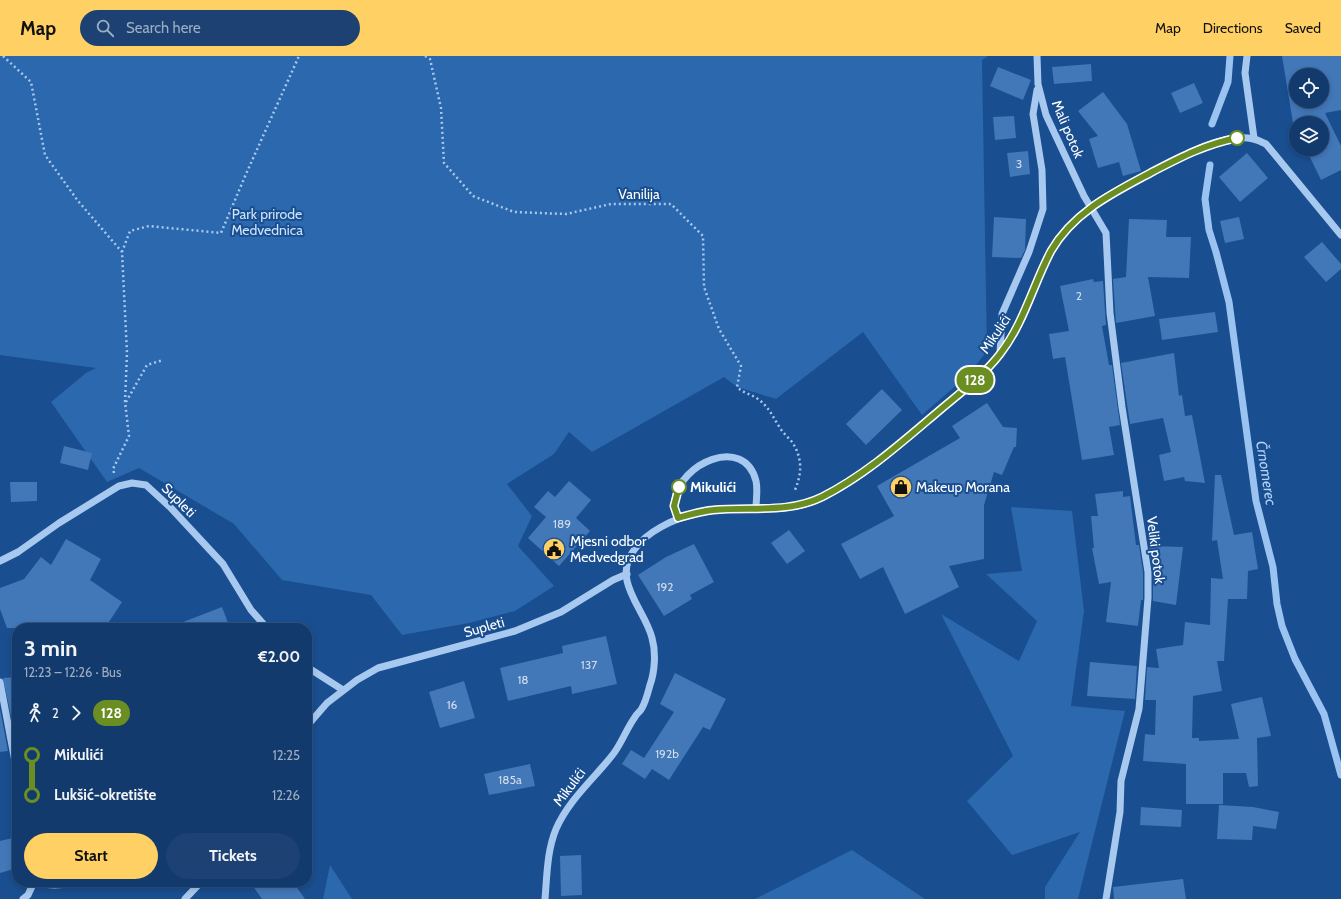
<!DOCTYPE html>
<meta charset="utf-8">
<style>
body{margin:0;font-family:Cabin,sans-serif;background:#1c4172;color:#f1f3f6;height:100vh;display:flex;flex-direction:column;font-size:15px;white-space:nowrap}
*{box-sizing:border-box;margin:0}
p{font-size:13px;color:#9dadc2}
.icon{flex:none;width:22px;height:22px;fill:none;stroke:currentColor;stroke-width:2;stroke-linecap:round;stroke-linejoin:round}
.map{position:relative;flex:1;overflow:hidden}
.details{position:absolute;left:12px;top:567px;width:300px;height:264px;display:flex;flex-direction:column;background:#133a6c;border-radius:16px;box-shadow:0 2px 6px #0003,0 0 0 1px #32547f}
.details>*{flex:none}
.badge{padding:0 8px;border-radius:13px;font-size:14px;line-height:26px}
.controls{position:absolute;left:1289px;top:12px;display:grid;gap:8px}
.controls a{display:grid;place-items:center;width:40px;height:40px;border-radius:50%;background:#133a6c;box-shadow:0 2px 6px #0003,0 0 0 1px #32547f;font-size:20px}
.map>.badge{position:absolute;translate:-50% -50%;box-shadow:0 0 0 2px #fff}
.legs{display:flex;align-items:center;gap:6px;height:44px;padding:0 12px;font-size:13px}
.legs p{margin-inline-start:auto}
.summary{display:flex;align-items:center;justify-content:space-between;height:68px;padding:0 12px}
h1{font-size:22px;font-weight:700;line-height:30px}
.action{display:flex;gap:8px;margin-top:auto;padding:8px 12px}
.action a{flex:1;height:46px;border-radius:24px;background:#ffd165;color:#111;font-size:16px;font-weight:700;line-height:46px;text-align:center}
.action a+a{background:#1c4172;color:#f1f3f6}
ul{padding:0 12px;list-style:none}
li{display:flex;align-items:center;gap:14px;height:40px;font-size:15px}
li i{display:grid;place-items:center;width:6px;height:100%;margin:0 5px;background:currentColor}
li i::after{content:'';width:10px;height:10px;margin:-5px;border:3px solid;border-radius:50%;background:#133a6c}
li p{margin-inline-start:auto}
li:first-child i{background:linear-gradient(#0000 50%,currentColor 0)}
li:last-child i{background:linear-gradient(currentColor 50%,#0000 0)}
header{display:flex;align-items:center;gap:24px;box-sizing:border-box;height:56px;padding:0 20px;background:#ffd165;color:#111}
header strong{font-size:19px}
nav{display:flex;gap:22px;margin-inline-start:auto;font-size:14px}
.search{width:280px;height:36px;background:#1c4172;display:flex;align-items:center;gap:10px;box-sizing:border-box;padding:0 14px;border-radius:22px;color:#9dadc2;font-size:15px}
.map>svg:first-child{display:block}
</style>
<header>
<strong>Map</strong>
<div class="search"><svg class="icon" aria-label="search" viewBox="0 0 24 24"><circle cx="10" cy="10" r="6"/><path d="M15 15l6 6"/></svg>Search here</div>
<nav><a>Map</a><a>Directions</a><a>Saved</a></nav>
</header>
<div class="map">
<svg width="1341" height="843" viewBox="0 0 1341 843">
<rect width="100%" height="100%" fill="#194e90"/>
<g fill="#2c68ae">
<polygon points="0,0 988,0 982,4 987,295 968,319 922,359 863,276 776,343 737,331 724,321 592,396 569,376 554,398 507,428 532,460 518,490 554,530 515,555 469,567 402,579 371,539 282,524 234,468 139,412 107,426 51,346 86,317 96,312 0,299"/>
<polygon points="1011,451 1072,455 1084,555 1071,650 1125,655 1078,843 1045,843 1045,831 1080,776 1012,799 967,745 1013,700 941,558 1019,605 1037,565 986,518 1022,515"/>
<polygon points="852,794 925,843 755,843"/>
<polygon points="330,809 352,843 323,843"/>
</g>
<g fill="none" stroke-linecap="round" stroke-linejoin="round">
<g stroke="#9ac3f1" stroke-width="7">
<polyline points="1212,68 1228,26 1230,0"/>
<polyline points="1210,109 1205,143 1209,174 1216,196 1229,246 1256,445 1273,511 1277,548 1282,570 1295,603 1324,658 1341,719"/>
</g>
</g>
<g fill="#4277b8" fill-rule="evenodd">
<path d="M1282,0H1341V54L1325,57L1341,90V114L1321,124L1306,93H1322V67H1296V73L1293,67ZM1296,19H1322V45H1296Z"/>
<polygon points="1091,8 1092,25 1054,28 1052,11"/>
<polygon points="998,11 1031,24 1023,44 990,30"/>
<polygon points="1194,27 1203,47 1180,57 1171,37"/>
<polygon points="1103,36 1127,68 1141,115 1123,120 1119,106 1098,112 1089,83 1098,80 1078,55"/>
<polygon points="1014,60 1016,82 995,84 993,61"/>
<polygon points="1028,95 1030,118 1010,121 1007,97"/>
<polygon points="1247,97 1268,122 1240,146 1219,121"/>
<polygon points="994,161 1026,163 1025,194 1021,202 992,201"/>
<polygon points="1239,161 1244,183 1225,187 1220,165"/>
<polygon points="1129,163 1167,164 1166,181 1191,181 1189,222 1148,221 1155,260 1116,267 1113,223 1126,221"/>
<polygon points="1322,186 1341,208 1341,213 1326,226 1304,201"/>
<polygon points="1093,223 1094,226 1103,225 1106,269 1102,270 1109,309 1112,309 1120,369 1109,371 1114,399 1082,404 1065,301 1053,303 1049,278 1069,275 1060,230"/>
<polygon points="1215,256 1218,276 1162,284 1159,263"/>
<polygon points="1174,297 1179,340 1182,339 1185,360 1192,359 1205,427 1185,425 1184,421 1164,425 1159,399 1171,396 1163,362 1130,368 1121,307"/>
<polygon points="882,333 902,354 866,389 846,368"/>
<polygon points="987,347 1003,371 1017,372 1016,391 1014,391 1002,419 994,416 984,449 984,503 949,510 959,531 905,558 883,511 860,523 841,488 894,460 877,430 960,382 952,370"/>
<polygon points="64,390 92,397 88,414 60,407"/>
<polygon points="1215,419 1221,419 1234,479 1252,476 1258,513 1248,515 1247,543 1228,543 1224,605 1217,605 1222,635 1193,640 1192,682 1199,682 1199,685 1239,683 1231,648 1262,641 1271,680 1257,682 1258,730 1249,731 1246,717 1223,717 1223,748 1186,748 1186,708 1143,705 1145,678 1155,679 1156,644 1145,644 1147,611 1159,612 1156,593 1183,589 1185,566 1210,569 1211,522 1223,523 1217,484 1212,485"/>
<polygon points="569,425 591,444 576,462 590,475 559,510 528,482 546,461 534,451 548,435 555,441"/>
<polygon points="10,426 37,426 37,445 11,446"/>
<polygon points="1123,435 1123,441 1130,440 1136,489 1139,489 1143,516 1143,544 1141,544 1138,570 1106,566 1111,526 1099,528 1092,492 1094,492 1091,460 1098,460 1095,438"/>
<polygon points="789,474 805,495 787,508 771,487"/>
<polygon points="66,483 101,503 90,524 122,546 105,572 7,572 0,553 0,532 24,523 41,501 51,509"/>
<polygon points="694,488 714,526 690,539 692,543 664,560 638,519 666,501"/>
<polygon points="1149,490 1183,491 1176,549 1153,545 1153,516"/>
<polygon points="222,551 230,572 170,572 170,571"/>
<polygon points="606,580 617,628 572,638 571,630 508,645 500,612 563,597 562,590"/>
<polygon points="1090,606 1137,610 1135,643 1087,640"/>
<polygon points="675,617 726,643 710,674 703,671 669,724 652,713 645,723 622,708 631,694 644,702 674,656 660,648"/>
<polygon points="17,621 17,689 3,622"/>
<polygon points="464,625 475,662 440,672 429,636"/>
<polygon points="0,653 8,695 0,696"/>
<polygon points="530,708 535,730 489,739 484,718"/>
<polygon points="1219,749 1253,751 1279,756 1276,773 1253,770 1252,784 1217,783"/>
<polygon points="1141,751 1182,754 1181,771 1140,769"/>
<polygon points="17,781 17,812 0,817 0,785"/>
<polygon points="581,799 582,839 561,840 560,800"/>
<polygon points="1183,823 1186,843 1114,843 1113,831"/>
<polygon points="250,826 293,826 305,843 262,843"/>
</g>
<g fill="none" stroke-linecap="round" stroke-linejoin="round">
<g stroke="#a7c8ef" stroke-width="2.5" stroke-dasharray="2 3" stroke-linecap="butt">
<polyline points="3,0 31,26 45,99 78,145 122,196"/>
<path d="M425,0L430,3L441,52L444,107L473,140L514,156L566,158L611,148H671L703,180L704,231L719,273L741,310L737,331C743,337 751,338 758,343C769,351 773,361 780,372C783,377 788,381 792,386C803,402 802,419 794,436"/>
<polyline points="126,346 147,309 163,304"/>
<polyline points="114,417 113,413 129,380 125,346 127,297 122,196 130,175 149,170 221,177 246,118 299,0"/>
</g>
<g stroke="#a7c8ef" stroke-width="7">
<polyline points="1037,0 1038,28 1046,59 1084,140 1106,177 1110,257 1122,351 1148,516 1148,542 1139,653 1121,725 1120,756 1106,843"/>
<polyline points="1247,0 1245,17 1254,82"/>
<polyline points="1000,298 1002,258 1029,196 1043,153 1042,114 1033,58 1037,34"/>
<path d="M678,462C676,456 674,451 675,444C679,408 744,378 756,425C758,433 756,444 756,453"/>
<polyline points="0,505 18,496 59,467 119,430 132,427 146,429 171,452 223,508 251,554 267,572"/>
<polyline points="307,611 343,634"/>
<polyline points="0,626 17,716"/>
<polyline points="307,670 327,647 357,624 378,612 515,575 561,556 613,524 627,518"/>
<path d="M35,826C48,830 61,830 75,826"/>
<polyline points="23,843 28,839 34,826"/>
<polyline points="185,843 201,826"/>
<path d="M545,843C547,819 547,795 556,773C569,743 595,722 614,697C622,686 627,672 635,661C637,657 641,655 642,652C646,645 648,636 650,629C655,615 656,596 652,582C645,553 611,525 634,494C641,484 650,477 661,471C684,458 709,453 735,453C761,452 787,455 812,446C854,429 890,397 924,367C942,352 961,337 978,321C993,307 1006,292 1016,275C1032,245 1040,211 1059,183C1083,148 1124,131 1160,112C1185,99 1210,84 1238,82C1249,81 1256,83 1266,88L1341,179"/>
</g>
</g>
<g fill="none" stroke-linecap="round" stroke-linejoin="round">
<g stroke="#fff" stroke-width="9">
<path id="line-1" d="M679,431L674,450L678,462C689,459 701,455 713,454C750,450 787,458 822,441C867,418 902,386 940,354C960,337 984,319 1000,298C1024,267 1033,229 1051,195C1074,155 1115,136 1154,115C1181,101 1206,88 1237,82"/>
</g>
<use href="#line-1" stroke="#6b8e23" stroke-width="6"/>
</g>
<defs>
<g id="shop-disc" transform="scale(1.15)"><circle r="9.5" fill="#ffd165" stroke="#194e90"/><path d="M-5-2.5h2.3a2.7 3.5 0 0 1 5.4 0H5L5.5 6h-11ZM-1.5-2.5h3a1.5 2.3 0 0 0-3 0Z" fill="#111"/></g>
<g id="civic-disc" transform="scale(1.15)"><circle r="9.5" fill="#ffd165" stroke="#194e90"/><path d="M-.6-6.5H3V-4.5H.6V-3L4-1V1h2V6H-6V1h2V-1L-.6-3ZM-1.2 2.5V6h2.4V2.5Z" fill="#111"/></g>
</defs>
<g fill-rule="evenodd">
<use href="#shop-disc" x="901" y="431"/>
<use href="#civic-disc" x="554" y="493"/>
</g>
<g fill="#fff" stroke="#6b8e23" stroke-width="2">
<circle cx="1237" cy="82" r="7"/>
<circle cx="679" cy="431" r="7"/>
</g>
<g text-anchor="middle" stroke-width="4" stroke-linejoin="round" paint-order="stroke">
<g font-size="12" fill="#d0dded">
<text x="1019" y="112">3</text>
<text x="1079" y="244">2</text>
<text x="562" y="472">189</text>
<text x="665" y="535">192</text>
<text x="589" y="613">137</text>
<text x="523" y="628">18</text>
<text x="452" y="653">16</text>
<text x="667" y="702">192b</text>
<text x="510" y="728">185a</text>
</g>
<g font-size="14" fill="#fff" stroke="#194e90">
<text transform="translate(1068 73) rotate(67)" y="5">Mali potok</text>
<text x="639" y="143">Vanilija</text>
<text transform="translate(995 278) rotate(-56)" y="5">Mikulići</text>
<text transform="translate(179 444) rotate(45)" y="5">Supleti</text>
<text transform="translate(1156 494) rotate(83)" y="5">Veliki potok</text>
<text transform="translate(484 571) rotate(-16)" y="5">Supleti</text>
<text transform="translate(569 731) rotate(-53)" y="5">Mikulići</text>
</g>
<g font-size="14" fill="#cde2fb" stroke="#194e90">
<text x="267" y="163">Park prirode<tspan x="267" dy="16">Medvednica</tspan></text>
</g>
<g font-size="14" font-weight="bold" fill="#fff" stroke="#194e90" text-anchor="start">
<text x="690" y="436">Mikulići</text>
</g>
<g font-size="14" fill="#fff" stroke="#194e90" text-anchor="start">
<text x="916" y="436">Makeup Morana</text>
<text x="570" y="490">Mjesni odbor<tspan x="570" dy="16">Medvedgrad</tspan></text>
</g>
<g font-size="15" font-style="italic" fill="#b3d2f6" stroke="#194e90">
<text transform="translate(1266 417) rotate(81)" y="5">Črnomerec</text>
</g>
</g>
</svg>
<div class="controls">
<a><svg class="icon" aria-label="locate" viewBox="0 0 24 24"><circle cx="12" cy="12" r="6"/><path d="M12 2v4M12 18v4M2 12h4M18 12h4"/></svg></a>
<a><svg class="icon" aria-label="layers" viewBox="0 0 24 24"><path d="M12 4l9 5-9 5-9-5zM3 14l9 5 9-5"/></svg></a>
</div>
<b class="badge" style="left:975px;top:324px;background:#6b8e23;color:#fff">128</b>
<section class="details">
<div class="summary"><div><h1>3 min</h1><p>12:23 – 12:26 · Bus</p></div><b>€2.00</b></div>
<div class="legs"><svg class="icon" aria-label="walk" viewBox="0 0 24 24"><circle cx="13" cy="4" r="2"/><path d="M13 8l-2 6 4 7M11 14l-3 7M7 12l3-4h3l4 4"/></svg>2<svg class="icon" aria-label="forward" viewBox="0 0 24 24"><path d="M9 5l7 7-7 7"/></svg><b class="badge" style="background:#6b8e23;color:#fff">128</b></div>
<ul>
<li><i style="color:#6b8e23"></i><b>Mikulići</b><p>12:25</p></li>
<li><i style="color:#6b8e23"></i><b>Lukšić-okretište</b><p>12:26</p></li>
</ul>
<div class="action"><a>Start</a><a>Tickets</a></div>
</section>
</div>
